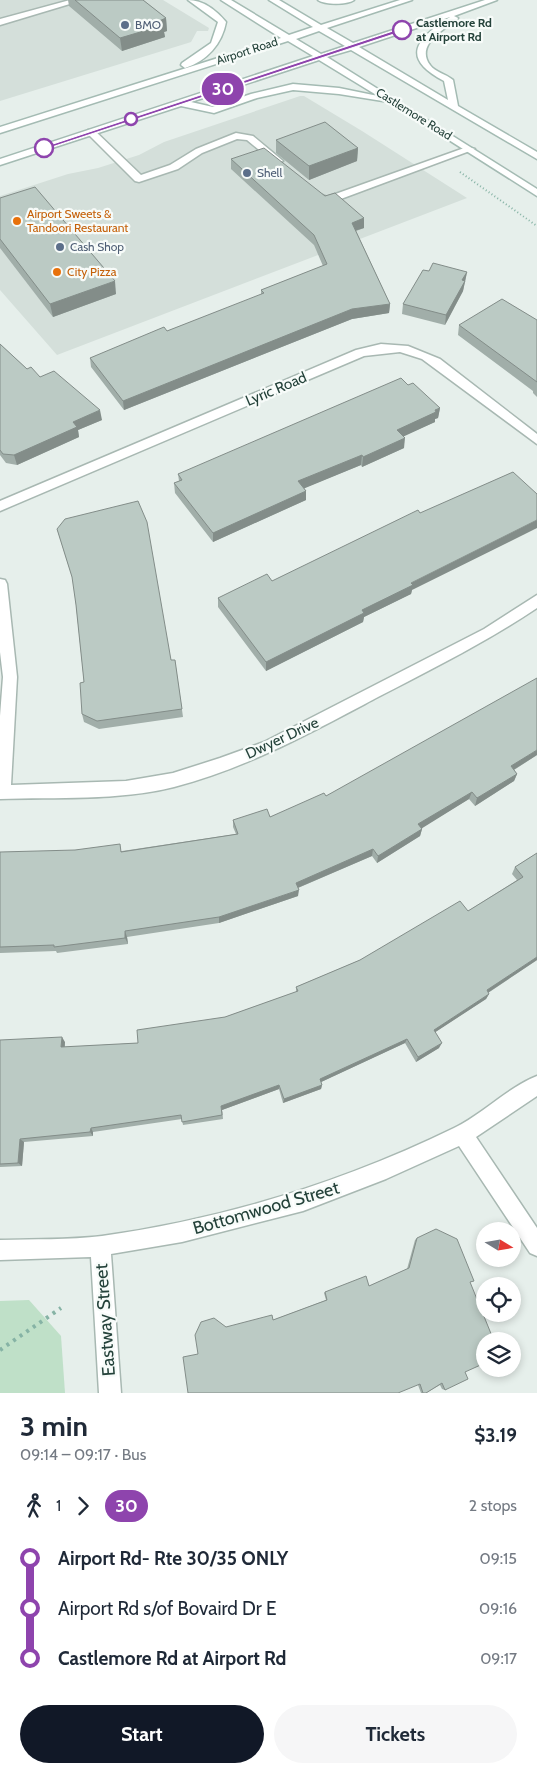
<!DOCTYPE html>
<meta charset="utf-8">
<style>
body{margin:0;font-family:Cabin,sans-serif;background:#f6f6f7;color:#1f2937;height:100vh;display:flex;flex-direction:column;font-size:19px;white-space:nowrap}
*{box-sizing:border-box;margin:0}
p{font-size:16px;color:#747a83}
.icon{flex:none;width:28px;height:28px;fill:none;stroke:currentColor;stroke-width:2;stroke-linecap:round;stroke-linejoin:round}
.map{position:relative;height:1393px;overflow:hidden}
.sheet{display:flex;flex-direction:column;background:#fff;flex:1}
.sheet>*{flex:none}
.badge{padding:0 10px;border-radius:16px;font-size:18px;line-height:32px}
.needle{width:32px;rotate:101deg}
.controls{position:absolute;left:476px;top:1222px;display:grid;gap:10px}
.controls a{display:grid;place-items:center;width:45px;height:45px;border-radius:50%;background:#fff;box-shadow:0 2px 8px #0003;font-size:25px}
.map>.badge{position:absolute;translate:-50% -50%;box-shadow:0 0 0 2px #fff}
.legs{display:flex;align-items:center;gap:8px;height:55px;padding:0 20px;font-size:16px}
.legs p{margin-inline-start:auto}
.head{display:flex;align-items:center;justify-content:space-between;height:85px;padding:0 20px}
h1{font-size:28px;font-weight:700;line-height:38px}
.button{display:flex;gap:10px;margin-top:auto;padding:10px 20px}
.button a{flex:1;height:58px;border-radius:30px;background:#111827;color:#fff;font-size:20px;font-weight:700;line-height:58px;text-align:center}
.button a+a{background:#f6f6f7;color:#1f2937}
ul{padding:0 20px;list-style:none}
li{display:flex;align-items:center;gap:18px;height:50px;font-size:19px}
li i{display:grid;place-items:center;width:8px;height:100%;margin:0 6px;background:currentColor}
li i::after{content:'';width:12px;height:12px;margin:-6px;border:4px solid;border-radius:50%;background:#fff}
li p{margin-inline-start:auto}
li:first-child i{background:linear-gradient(#0000 50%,currentColor 0)}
li:last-child i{background:linear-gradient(currentColor 50%,#0000 0)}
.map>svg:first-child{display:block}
</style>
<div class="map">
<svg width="537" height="1393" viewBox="0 0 537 1393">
<rect width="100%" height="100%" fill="#e6efeb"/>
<g fill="#d4dfda">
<polygon points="0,0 163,0 209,28 208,31 197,31 191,42 188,43 0,101"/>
<polygon points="300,96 304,96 362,131 467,198 57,355 0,290 0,196 68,174 98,168 139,155 164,142"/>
</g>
<polygon fill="#bfe0c8" points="29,1300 61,1336 65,1393 0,1393 0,1301"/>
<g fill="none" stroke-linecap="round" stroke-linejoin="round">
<g stroke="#a8b8b2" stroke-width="3">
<g id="lane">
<polygon points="70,0 83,0 0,25 0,19"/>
<polygon points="88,130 94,130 141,175 170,165 196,149 236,133 253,136 283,161 275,163 247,140 237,139 202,153 178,169 139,182 135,181 88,134"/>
<polygon points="467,147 475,149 330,203 322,203 317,198 322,195 327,197"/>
</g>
</g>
<g stroke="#a8b8b2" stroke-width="3">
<g id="street">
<polygon points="381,344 408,346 440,359 537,434 537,444 422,359 400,352 364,356 0,511 0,501 356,350"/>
<path d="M0,579L5,580L7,584L17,677L11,785L126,781L173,773L220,758L264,742L484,629L537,595V608C486,642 432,669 378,697C312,732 247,768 174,787C118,801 57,797 0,799V716L3,677L0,652Z"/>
<path d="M537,1076V1096L476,1137L537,1228V1256L530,1253L459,1146L386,1179L303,1211L182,1242L111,1254L121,1393H99L91,1257L0,1260V1240C33,1239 69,1240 102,1236C224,1219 343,1182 454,1128C483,1114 507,1088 537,1076Z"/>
</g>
</g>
<g stroke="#a4bbb3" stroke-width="3">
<g id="secondary">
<path d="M188,0C203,0 216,10 226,22C222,44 207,61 185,68L181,65L182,63L211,43L218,22Z"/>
<path d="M221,0H231L289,35L313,27L269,0H279L321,25L400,0H412L327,28L353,43L485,0H497L454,16L458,18L457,20C444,29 415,45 430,65C435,72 446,74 453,80L458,106L537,152V159L351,50L327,57L537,189V196L389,102L339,94L293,90L257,98L214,113L181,106L0,165V159L313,56L288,41L0,133V127L281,38ZM450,17C416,39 400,58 444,81L448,100L359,47ZM319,31L345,46L321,54L296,39ZM319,60L378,96L339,88L293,84L251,94L213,107L191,102Z"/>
<path d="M318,0H354C347,5 325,5 318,0Z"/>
</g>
</g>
<polyline stroke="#86b3a5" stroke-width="2" stroke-dasharray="1 2.5" stroke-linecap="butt" points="460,172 537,226"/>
<polyline stroke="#86b3a5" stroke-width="4" stroke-dasharray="3 5" stroke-linecap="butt" points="0,1350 61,1308"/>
<use href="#lane" fill="#fff" fill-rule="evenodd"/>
<use href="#street" fill="#fff" fill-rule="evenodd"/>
<use href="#secondary" fill="#fff" fill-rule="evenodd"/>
</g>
<g fill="#a1aea9">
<polygon points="68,0 143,0 166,18 167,31 164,32 165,37 122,51 69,6"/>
<polygon points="276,140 358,148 357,161 309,180 276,153"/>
<polygon points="231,159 325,196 364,218 364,228 356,231 390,304 389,313 352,319 124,410 91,367 90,358 167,331 261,295 261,290 323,266 314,245 231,169"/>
<polygon points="0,198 116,294 53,317 0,248"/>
<polygon points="429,271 467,272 463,291 445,325 402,314 403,304"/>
<polygon points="537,320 537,397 533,393 533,391 458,335 459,325"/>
<polygon points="0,344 27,369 40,377 102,420 78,430 79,437 17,465 6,463 0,455"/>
<polygon points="408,385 440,408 438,418 435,419 435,422 403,436 404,448 362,467 361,465 304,488 306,491 306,500 213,542 175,493 174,483 179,481 178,474"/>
<polygon points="57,529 171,660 175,660 183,717 99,729 84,722 82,714 84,682 76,605 73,580"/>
<polygon points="272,581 412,590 411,594 364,617 363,622 266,671 218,607 218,598"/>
<polygon points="537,755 514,770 517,774 514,781 475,806 469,799 421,828 422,829 420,836 377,863 372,856 298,888 298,896 219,923 127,937 128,944 57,953 56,951 0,953 0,852 122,851 236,834 233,827 233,820 270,817 326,796"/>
<polygon points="537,853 537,960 488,993 489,994 486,999 435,1032 439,1048 416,1062 405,1043 321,1082 322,1085 321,1089 283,1103 279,1089 222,1110 223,1119 183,1125 182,1119 93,1132 93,1136 24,1142 22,1166 0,1167 0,1040 65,1042 65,1047 138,1043 225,1017 296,992 296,987 360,960 468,911 517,880 512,874 515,867"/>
<polygon points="417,1238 470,1282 465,1372 445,1390 442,1389 440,1385 426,1393 421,1393 418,1385 198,1354 227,1327 273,1320 326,1300 324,1293 325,1292 369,1286 407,1269 415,1240"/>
</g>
<g fill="#838d89">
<polygon points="166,18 167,31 164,32 165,37 122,51 120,38 159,21"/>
<polygon points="358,148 357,161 309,180 309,166"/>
<polygon points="364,218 364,228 351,232 352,223"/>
<polygon points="467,272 463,291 445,325 446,315 462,280"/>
<polygon points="115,281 116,294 53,317 50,304"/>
<polygon points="390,304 389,313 352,319 124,410 123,401 352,309"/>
<polygon points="440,408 438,418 435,419 435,422 396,440 397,430"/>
<polygon points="100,410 102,420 78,430 79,437 17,465 14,455 73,422"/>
<polygon points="405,438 404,448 362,467 363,457"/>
<polygon points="362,455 361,465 298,491 298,481"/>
<polygon points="306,491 306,500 213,542 213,533"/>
<polygon points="537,520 537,528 412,590 411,594 364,617 363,622 266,671 266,662 411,583"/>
<polygon points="537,750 537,755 507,774 511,766"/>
<polygon points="517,774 514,781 475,806 477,798"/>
<polygon points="472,792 469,799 416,832 418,824"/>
<polygon points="422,829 420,836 377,863 378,856"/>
<polygon points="373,849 372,856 295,889 296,883"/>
<polygon points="299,890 298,896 219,923 219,917"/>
<polygon points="125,931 127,937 128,944 125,938"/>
<polygon points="537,957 537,960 483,996 487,990"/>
<polygon points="489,994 486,999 431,1035 434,1030"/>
<polygon points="62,1037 65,1042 64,1052 61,1047"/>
<polygon points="407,1039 405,1043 319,1083 320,1079"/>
<polygon points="442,1043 439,1048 416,1062 418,1057"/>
<polygon points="279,1085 279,1089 222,1110 223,1119 221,1106"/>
<polygon points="322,1085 321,1089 283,1103 284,1099"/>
<polygon points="91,1128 93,1132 93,1136 90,1132"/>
<polygon points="20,1139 24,1142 22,1166 18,1163"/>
</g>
<g fill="#bbcac4" stroke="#838d89">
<polygon points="75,0 143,0 166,18 159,21 164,25 120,38"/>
<polygon points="325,122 358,148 309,166 276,140"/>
<polygon points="264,148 325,196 335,193 364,218 352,223 390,304 352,309 123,401 90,358 164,327 167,331 264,293 261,290 327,264 314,235 231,159"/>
<polygon points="35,187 115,281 50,304 0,239 0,198"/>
<polygon points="433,263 467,272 462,280 465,281 446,315 403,304 423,270 429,271"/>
<polygon points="502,299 537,320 537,382 459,325"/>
<polygon points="0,344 27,369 31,367 40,377 54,371 100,410 73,422 77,427 14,455 3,454 0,450"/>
<polygon points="401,378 408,385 413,383 440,408 435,410 436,412 397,430 405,438 363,457 362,455 298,481 306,491 213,533 174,483 182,480 178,474"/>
<polygon points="513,472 537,494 537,520 411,583 413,585 362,610 364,613 266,662 218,598 267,574 272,581 418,510 420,513"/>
<polygon points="138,501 147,522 171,660 175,660 182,709 97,721 82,714 80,683 84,682 76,605 72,577 57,529 65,519"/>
<polygon points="537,678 537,750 511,766 517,774 477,798 472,792 418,824 422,829 378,856 373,849 296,883 299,890 219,917 125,931 125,938 54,947 54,945 0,947 0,852 75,850 120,844 121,852 238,834 233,820 267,809 270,817 324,793 326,796"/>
<polygon points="537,853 537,957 487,990 489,994 434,1030 442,1043 418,1057 407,1039 320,1079 322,1085 284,1099 279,1085 221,1106 222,1115 182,1122 181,1115 91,1128 90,1132 20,1139 18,1163 0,1164 0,1040 62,1037 61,1047 138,1043 137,1030 225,1017 298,991 296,987 360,960 460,901 468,911 523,877 515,867"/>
<polygon points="436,1229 457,1239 474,1281 470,1282 494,1341 485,1341 485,1363 465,1372 468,1379 445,1390 442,1383 426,1393 423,1393 420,1384 398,1393 188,1393 183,1357 198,1354 195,1335 201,1322 214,1318 226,1327 272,1315 273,1320 327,1300 325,1292 366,1276 369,1286 409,1268 417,1238"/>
</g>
<polygon fill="#8e44ad" stroke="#fff" points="402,28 403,31 46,149 41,148"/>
<g fill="#5c6f8a" stroke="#f7fbf9" stroke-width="2">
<circle cx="125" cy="25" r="5"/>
<circle cx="247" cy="173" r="5"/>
<circle cx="60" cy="247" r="5"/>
</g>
<g fill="#fff" stroke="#8e44ad" stroke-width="2.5">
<circle cx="402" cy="30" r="9"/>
<circle cx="131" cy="119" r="6"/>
<circle cx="44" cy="148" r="9"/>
</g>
<g fill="#e8710a" stroke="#f7fbf9" stroke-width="2">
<circle cx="17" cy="221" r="5"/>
<circle cx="57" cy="272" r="5"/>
</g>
<g text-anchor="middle" stroke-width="4.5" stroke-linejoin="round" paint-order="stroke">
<g font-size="12" font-weight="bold" fill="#24423a" stroke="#f7fbf9" text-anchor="start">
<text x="416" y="27">Castlemore Rd<tspan x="416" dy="14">at Airport Rd</tspan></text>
</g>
<g font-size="12" fill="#4e5e75" stroke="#f7fbf9" text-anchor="start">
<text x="135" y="29">BMO</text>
<text x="257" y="177">Shell</text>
<text x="70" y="251">Cash Shop</text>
</g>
<g font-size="12" fill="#24423a" stroke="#f7fbf9">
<text transform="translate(247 51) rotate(-18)" y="4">Airport Road</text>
<text transform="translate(414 114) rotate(32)" y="4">Castlemore Road</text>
</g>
<g font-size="12" fill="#c56008" stroke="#f7fbf9" text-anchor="start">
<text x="27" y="218">Airport Sweets &amp;<tspan x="27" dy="14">Tandoori Restaurant</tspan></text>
<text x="67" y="276">City Pizza</text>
</g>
<g font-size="15" fill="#24423a" stroke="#f7fbf9">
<text transform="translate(276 389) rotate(-23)" y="5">Lyric Road</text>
<text transform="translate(282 738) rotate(-25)" y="5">Dwyer Drive</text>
</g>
<g font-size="18" fill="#24423a" stroke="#f7fbf9">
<text transform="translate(266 1208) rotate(-16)" y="6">Bottomwood Street</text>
<text transform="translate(105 1320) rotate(-94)" y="6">Eastway Street</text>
</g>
</g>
</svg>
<div class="controls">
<a><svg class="needle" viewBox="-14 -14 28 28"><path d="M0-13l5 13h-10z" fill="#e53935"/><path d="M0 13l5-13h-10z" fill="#747a83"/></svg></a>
<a><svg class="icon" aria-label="locate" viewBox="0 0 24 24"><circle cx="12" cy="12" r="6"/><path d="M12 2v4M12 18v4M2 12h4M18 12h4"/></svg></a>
<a><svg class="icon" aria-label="layers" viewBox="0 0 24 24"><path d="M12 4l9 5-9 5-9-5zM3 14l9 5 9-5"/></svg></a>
</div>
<b class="badge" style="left:223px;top:89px;background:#8e44ad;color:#fff">30</b>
</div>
<section class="sheet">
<div class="head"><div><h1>3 min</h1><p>09:14 – 09:17 · Bus</p></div><b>$3.19</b></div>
<div class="legs"><svg class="icon" aria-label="walk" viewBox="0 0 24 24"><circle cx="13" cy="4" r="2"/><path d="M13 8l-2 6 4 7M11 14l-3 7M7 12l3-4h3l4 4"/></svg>1<svg class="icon" aria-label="forward" viewBox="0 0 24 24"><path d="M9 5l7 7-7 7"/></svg><b class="badge" style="background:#8e44ad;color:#fff">30</b><p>2 stops</p></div>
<ul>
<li><i style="color:#8e44ad"></i><b>Airport Rd- Rte 30/35 ONLY</b><p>09:15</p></li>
<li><i style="color:#8e44ad"></i><span>Airport Rd s/of Bovaird Dr E</span><p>09:16</p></li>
<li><i style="color:#8e44ad"></i><b>Castlemore Rd at Airport Rd</b><p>09:17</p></li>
</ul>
<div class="button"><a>Start</a><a>Tickets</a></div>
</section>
